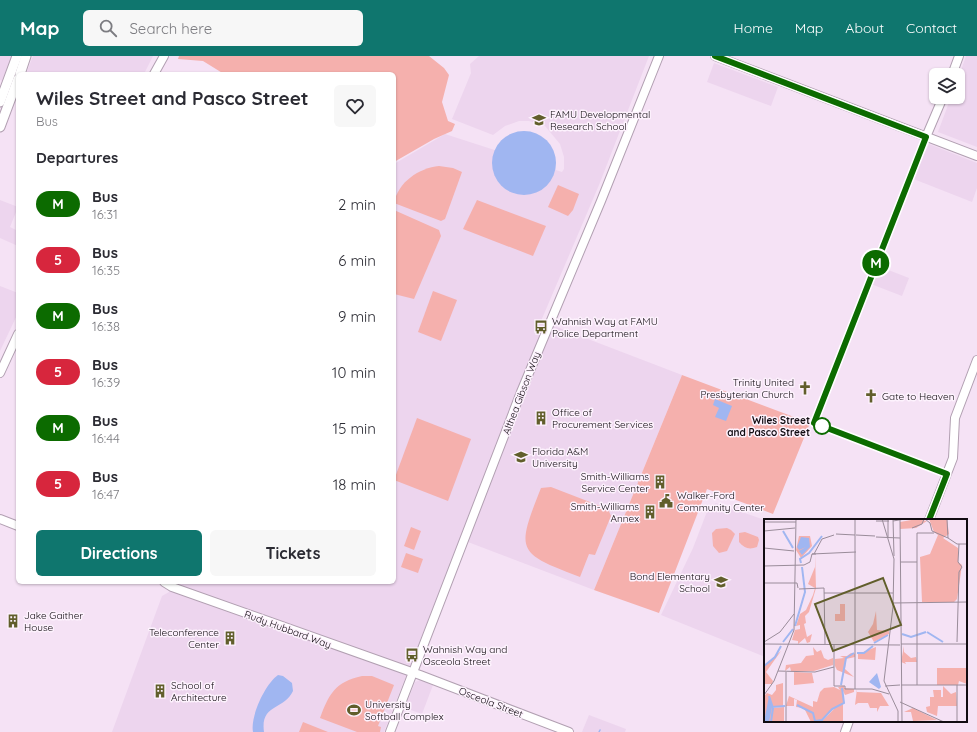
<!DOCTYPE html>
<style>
body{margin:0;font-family:Quicksand,sans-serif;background:#f7f7f7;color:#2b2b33;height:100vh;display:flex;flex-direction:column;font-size:15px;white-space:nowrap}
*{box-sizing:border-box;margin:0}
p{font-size:13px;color:#7c7c81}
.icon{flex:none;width:22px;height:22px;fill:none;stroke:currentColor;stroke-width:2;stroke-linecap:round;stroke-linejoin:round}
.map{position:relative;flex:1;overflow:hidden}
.details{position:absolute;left:16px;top:16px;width:380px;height:512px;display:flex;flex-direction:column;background:#fff;border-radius:6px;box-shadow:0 1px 3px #0004}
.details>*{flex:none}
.badge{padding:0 8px;border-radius:13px;font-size:14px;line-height:26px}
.tools{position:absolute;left:929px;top:12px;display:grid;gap:8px}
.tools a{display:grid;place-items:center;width:36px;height:36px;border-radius:6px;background:#fff;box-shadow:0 1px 3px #0004;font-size:20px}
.map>.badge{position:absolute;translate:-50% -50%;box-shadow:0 0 0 2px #fff}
h2{padding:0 20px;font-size:15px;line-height:36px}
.round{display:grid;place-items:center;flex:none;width:42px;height:42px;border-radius:6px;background:#f7f7f7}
.overview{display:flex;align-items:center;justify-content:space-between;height:68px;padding:0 20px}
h1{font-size:19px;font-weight:800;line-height:30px}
.primary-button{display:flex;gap:8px;margin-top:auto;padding:8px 20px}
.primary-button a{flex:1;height:46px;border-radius:6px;background:#0f766e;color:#fff;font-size:16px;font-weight:800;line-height:46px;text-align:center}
.primary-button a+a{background:#f7f7f7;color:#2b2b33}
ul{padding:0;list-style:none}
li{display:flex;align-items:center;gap:12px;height:56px;padding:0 20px}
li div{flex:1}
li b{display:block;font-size:15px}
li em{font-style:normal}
li .badge{min-width:44px;font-weight:700;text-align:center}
header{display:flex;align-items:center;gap:24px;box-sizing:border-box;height:56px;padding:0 20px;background:#0f766e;color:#fff}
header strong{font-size:19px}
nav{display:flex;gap:22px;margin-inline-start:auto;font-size:14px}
.search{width:280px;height:36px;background:#f7f7f7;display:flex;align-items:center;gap:10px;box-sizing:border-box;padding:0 14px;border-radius:6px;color:#7c7c81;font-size:15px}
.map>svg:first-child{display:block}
</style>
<header>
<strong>Map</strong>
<div class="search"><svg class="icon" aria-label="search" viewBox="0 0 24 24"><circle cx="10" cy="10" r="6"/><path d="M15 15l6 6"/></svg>Search here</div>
<nav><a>Home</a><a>Map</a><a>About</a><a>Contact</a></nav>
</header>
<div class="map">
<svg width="977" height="676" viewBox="0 0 977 676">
<rect width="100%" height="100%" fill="#f5e2f5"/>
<g fill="#edd5ee">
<polygon points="0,0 12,0 2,25 0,24"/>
<polygon points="33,0 153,0 144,18 26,18"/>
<polygon points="479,0 649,0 599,129 541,265 682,319 594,534 460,483 384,676 112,676 162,540 169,536 173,526 394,526 394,108 445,78 562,116 564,113 564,101 560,88 545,70 529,65 519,65 505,70 493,79 452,63 471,17 470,8"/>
<polygon points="966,0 977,0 977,91 938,76 951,41 958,41 958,23"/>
<polygon points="714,7 778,31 771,50 707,26"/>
<polygon points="929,88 977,107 977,132 972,146 911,122"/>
<polygon points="0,144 18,151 10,171 18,175 18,190 0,182"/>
<polygon points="878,210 909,222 902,240 871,228"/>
<polygon points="0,230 18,237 18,257 0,295"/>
<polygon points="716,447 765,464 765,601 661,559 693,492 708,453"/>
<polygon points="420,624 433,629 422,658 405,652 415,626"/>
<polygon points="589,659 626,673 625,676 582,676"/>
</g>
<g fill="#f5b0ad">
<polygon points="179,0 429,0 444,12 449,19 442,46 448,65 455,68 452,75 434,83 394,106 394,18 224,18 203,5 178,3"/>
<path d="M439,110L453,112L462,116L445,163L441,165L394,147C398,126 419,112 439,110Z"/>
<polygon points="558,129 579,138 573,154 568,160 548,151"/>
<polygon points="477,144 546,170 533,200 463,173"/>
<polygon points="394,154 439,174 441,180 414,243 394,238"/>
<polygon points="433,235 457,244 441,285 418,276"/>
<polygon points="682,319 810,367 773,458 707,433 659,557 594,534"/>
<polygon points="417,362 471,383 448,445 394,424"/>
<path d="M551,431L608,453L611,460L595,499L589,498L580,521C516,497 516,495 541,432Z"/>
<polygon points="411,471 421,475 414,494 404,490"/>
<polygon points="727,472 731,474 735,478 727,495 719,497 713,490 712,477 716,473"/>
<path d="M745,476L758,481L759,484L757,491C749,494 744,492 739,486V477Z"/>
<polygon points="406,497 423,503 418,517 401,511"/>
<path d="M362,620H372L394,629L378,670L381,671L380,676H357L320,662C329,638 335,626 362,620Z"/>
<polygon points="303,666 328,676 299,676"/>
</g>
<g fill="#a0b6f1">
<circle cx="524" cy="107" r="32"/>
<polygon points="715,343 732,350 726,365 715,361 719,352 713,349"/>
<path d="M278,619L283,620L292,627L293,635C284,654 260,648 264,676H253C250,661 265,628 278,619Z"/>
</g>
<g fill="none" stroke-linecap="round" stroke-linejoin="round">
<g stroke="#a0b6f1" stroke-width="1.5">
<polyline points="333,526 336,527"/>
<polyline points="599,676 600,674"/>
</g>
<g stroke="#b2a0b2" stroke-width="10">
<g id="secondary">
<polyline points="715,0 977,100"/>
<polyline points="154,18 164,0"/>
<polyline points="952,19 959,0"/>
<polyline points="926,81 943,41"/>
<polyline points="0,317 18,278"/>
<polyline points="0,463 18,470"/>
<polyline points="929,464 953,402 955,362 977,304"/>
<polyline points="164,526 172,531 420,619 569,676"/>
<polyline points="390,676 521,336 601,145 659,0"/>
<polyline points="845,676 849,665"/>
</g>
</g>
<g stroke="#b2a0b2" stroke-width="11">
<g id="primary">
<polyline points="20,18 26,0"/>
<polyline points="0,46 17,0"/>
<polyline points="0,71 18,23"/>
</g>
</g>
<use href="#secondary" stroke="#fff" stroke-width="8"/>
<use href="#primary" stroke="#fff" stroke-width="9"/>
</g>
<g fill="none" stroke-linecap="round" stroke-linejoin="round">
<g stroke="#fff" stroke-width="9">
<polyline id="line" points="715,0 926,81 814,367 947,418 929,464"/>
</g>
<use href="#line" stroke="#0c6b00" stroke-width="6"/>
</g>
<defs>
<g id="school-bare" transform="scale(1.08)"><path d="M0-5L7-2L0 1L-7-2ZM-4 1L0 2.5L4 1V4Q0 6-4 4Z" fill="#615e2b" stroke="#fdf2fd" stroke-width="2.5" paint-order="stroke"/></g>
<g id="bus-bare" transform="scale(1.08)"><path d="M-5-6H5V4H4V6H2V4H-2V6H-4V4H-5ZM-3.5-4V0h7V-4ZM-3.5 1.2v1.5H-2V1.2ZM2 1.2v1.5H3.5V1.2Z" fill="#615e2b" stroke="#fdf2fd" stroke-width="2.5" paint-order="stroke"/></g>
<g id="church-bare" transform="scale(1.08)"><path d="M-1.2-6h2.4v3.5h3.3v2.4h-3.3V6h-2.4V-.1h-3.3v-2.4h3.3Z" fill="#615e2b" stroke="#fdf2fd" stroke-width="2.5" paint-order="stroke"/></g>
<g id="building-bare" transform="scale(1.08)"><path d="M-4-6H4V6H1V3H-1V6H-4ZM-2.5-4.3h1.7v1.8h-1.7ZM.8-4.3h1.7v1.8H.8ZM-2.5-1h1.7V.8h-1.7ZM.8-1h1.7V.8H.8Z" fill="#615e2b" stroke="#fdf2fd" stroke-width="2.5" paint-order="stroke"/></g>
<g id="university-bare" transform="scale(1.08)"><path d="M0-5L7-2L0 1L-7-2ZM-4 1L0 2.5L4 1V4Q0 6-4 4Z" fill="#615e2b" stroke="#fdf2fd" stroke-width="2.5" paint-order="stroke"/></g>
<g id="civic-bare" transform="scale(1.08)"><path d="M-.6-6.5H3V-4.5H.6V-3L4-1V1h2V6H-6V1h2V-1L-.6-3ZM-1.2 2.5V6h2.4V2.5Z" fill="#615e2b" stroke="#fdf2fd" stroke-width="2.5" paint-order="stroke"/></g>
<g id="stadium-bare" transform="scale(1.08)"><path d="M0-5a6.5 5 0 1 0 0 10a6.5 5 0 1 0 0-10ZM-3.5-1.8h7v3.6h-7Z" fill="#615e2b" stroke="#fdf2fd" stroke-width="2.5" paint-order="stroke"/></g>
</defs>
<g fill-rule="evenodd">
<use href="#school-bare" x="539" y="64"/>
<use href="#bus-bare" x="541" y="271"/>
<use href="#church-bare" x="805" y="332"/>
<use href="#church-bare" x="871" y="340"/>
<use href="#building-bare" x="541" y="362"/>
<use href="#university-bare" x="521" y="401"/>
<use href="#building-bare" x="660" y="426"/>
<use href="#civic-bare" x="666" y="445"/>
<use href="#building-bare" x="650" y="456"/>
<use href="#school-bare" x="721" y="526"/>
<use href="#building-bare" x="13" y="565"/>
<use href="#building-bare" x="230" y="582"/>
<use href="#bus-bare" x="412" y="599"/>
<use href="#building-bare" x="160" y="635"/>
<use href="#stadium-bare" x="354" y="654"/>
</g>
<circle fill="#fff" stroke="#0c6b00" stroke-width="2" cx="822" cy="370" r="8"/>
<g text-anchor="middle" stroke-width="3" stroke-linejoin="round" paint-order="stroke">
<g font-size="10" fill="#110b11" stroke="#fdf2fd" text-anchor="start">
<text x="550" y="62">FAMU Developmental<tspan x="550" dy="12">Research School</tspan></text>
<text x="552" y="269">Wahnish Way at FAMU<tspan x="552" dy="12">Police Department</tspan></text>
<text x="794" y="330" text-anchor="end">Trinity United<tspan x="794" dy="12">Presbyterian Church</tspan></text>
<text x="882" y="344">Gate to Heaven</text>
<text x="552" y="360">Office of<tspan x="552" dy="12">Procurement Services</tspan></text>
<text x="532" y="399">Florida A&amp;M<tspan x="532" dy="12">University</tspan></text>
<text x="649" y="424" text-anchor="end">Smith-Williams<tspan x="649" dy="12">Service Center</tspan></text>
<text x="677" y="443">Walker-Ford<tspan x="677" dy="12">Community Center</tspan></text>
<text x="639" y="454" text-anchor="end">Smith-Williams<tspan x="639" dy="12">Annex</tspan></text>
<text x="710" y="524" text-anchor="end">Bond Elementary<tspan x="710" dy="12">School</tspan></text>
<text x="24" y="563">Jake Gaither<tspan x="24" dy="12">House</tspan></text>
<text x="219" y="580" text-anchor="end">Teleconference<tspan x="219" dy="12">Center</tspan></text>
<text x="423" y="597">Wahnish Way and<tspan x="423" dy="12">Osceola Street</tspan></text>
<text x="171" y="633">School of<tspan x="171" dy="12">Architecture</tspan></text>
<text x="365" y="652">University<tspan x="365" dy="12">Softball Complex</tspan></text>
</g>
<g font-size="10" fill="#110b11" stroke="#fdf2fd">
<text transform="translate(521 337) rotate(-69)" y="4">Althea Gibson Way</text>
<text transform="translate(288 573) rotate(20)" y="4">Rudy Hubbard Way</text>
<text transform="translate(491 646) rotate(21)" y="4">Osceola Street</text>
</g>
<g font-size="10" font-weight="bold" fill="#110b11" stroke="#fdf2fd" text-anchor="end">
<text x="810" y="368">Wiles Street<tspan x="810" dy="12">and Pasco Street</tspan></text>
</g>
</g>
<g transform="translate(764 463)">
<rect width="203" height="203" fill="#f5e2f5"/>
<path d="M153,0L163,2L152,9L136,10V3ZM165,0H183L185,15L179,19L194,29V43L198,46L193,80L190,83H158L156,38L166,35L174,16L170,13ZM35,17H46L48,27L37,39L32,31ZM51,35L52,69L45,93L41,97L42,104L40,105L43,118L48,115L46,123L43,124L41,119L34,125V122L28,121L31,111L36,110V106L32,107L36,95L42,91L49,76L51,69L44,65L51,48ZM76,85H81V102H71V95H76ZM112,92L113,111L125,112V115L110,123L104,113L109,105ZM140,127V133L147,139L152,138L153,143H141L142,145L137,143ZM49,128L53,133L57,131L60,139L64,141L69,139V146L50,152H27L26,148L21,152L22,146L37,144L42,137L50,136ZM112,128L111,141L94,140V135ZM17,132L2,153L9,162L8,165H0V147ZM87,134L91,135V138L82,140L81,150L90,158L73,151L71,147V140L80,139L76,137H83ZM173,149H203V165L195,162L194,166H173ZM30,153L48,154L50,164L30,166ZM19,164V187H9V189L20,188V203H0V177L3,174L8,176L12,171V166ZM80,167V169L90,170V173L81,176L79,172V203H52L59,201L72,188L57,201L47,203L40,189L32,188L33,181L30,180V187H22L25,177L49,188V182L53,183L56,173L60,169L70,168L76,171L74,168ZM179,167L187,175L192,173L193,187H174L173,197L163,193L162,188L166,187V178H170L169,171H177V178H179ZM93,170V173L117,174L125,187H116L113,193V189H106L104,184H94L91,186ZM149,189L173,201L149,202L147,193H140Z" fill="#f5b0ad"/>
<path d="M37,18L45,19L46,28L38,36L35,32L42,28L35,31L33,28ZM113,154L117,168L115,170L105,163ZM0,169L5,177L8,188L5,203H0L5,177Z" fill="#a0b6f1"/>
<path fill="none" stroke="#a0b6f1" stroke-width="2" d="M19,12L29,29M37,44L36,40L45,34L58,17M31,107L41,73L38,48M163,113L179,123M138,115L147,118L162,113M19,123L29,110M110,124L124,116M93,134H100L109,127M0,147L11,138L17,127M77,166L82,139L90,134M5,177L9,189L7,203M33,186L49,194L51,202L58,201L68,190L80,184L78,169M8,188L21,187"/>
<path fill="none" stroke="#9a8c9a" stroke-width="1" d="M118,0L130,40L129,88L120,162L134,192V203M124,0V19M129,0L130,37M136,0L138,203M161,0L166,4L168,12L184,19M183,0L184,19M112,2H125M129,2L141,0M0,3H32M148,9L158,5L160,0M0,12L31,9M72,15L91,16M92,16L111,17M112,18L136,19M184,19L193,25H203M0,29L30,32M50,35L58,20L70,16M52,35H48L92,33M136,43H153M0,47L40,46L46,43L48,35M0,64H33L34,69M35,70L60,69L61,125M60,74H129M129,84L203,83M0,123L16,113L30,95M193,123L195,53L198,48L194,43L195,25M0,125L136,126M70,125V167H81V170H108L125,175M137,125H203M14,152L51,153L70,148M22,153V203M137,166H203M153,166V14H170M121,167L136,166M91,170V0M0,176L10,162L30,111L32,0M136,183L180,203M193,203V166"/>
<path fill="#615e2b" fill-opacity="0.15" stroke="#615e2b" stroke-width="2" d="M119,59L137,106L69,132L51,85Z"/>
<rect width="203" height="203" fill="none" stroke="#110b11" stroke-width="2"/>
</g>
</svg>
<div class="tools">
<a><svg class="icon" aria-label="layers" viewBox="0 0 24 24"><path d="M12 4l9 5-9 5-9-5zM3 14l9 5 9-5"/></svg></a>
</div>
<b class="badge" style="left:876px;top:207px;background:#0c6b00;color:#fff">M</b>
<section class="details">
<div class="overview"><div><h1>Wiles Street and Pasco Street</h1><p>Bus</p></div><a class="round"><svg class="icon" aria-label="heart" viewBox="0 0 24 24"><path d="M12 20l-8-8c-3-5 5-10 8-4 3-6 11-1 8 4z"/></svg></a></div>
<h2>Departures</h2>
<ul>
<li><span class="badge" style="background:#0c6b00;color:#fff">M</span><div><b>Bus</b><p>16:31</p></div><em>2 min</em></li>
<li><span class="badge" style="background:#d7263d;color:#fff">5</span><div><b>Bus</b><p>16:35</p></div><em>6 min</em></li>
<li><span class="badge" style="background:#0c6b00;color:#fff">M</span><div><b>Bus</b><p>16:38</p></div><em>9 min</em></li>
<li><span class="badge" style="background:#d7263d;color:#fff">5</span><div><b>Bus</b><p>16:39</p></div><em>10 min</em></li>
<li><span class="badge" style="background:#0c6b00;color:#fff">M</span><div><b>Bus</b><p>16:44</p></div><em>15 min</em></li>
<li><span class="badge" style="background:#d7263d;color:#fff">5</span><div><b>Bus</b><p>16:47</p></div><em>18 min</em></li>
</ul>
<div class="primary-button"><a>Directions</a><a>Tickets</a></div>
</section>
</div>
